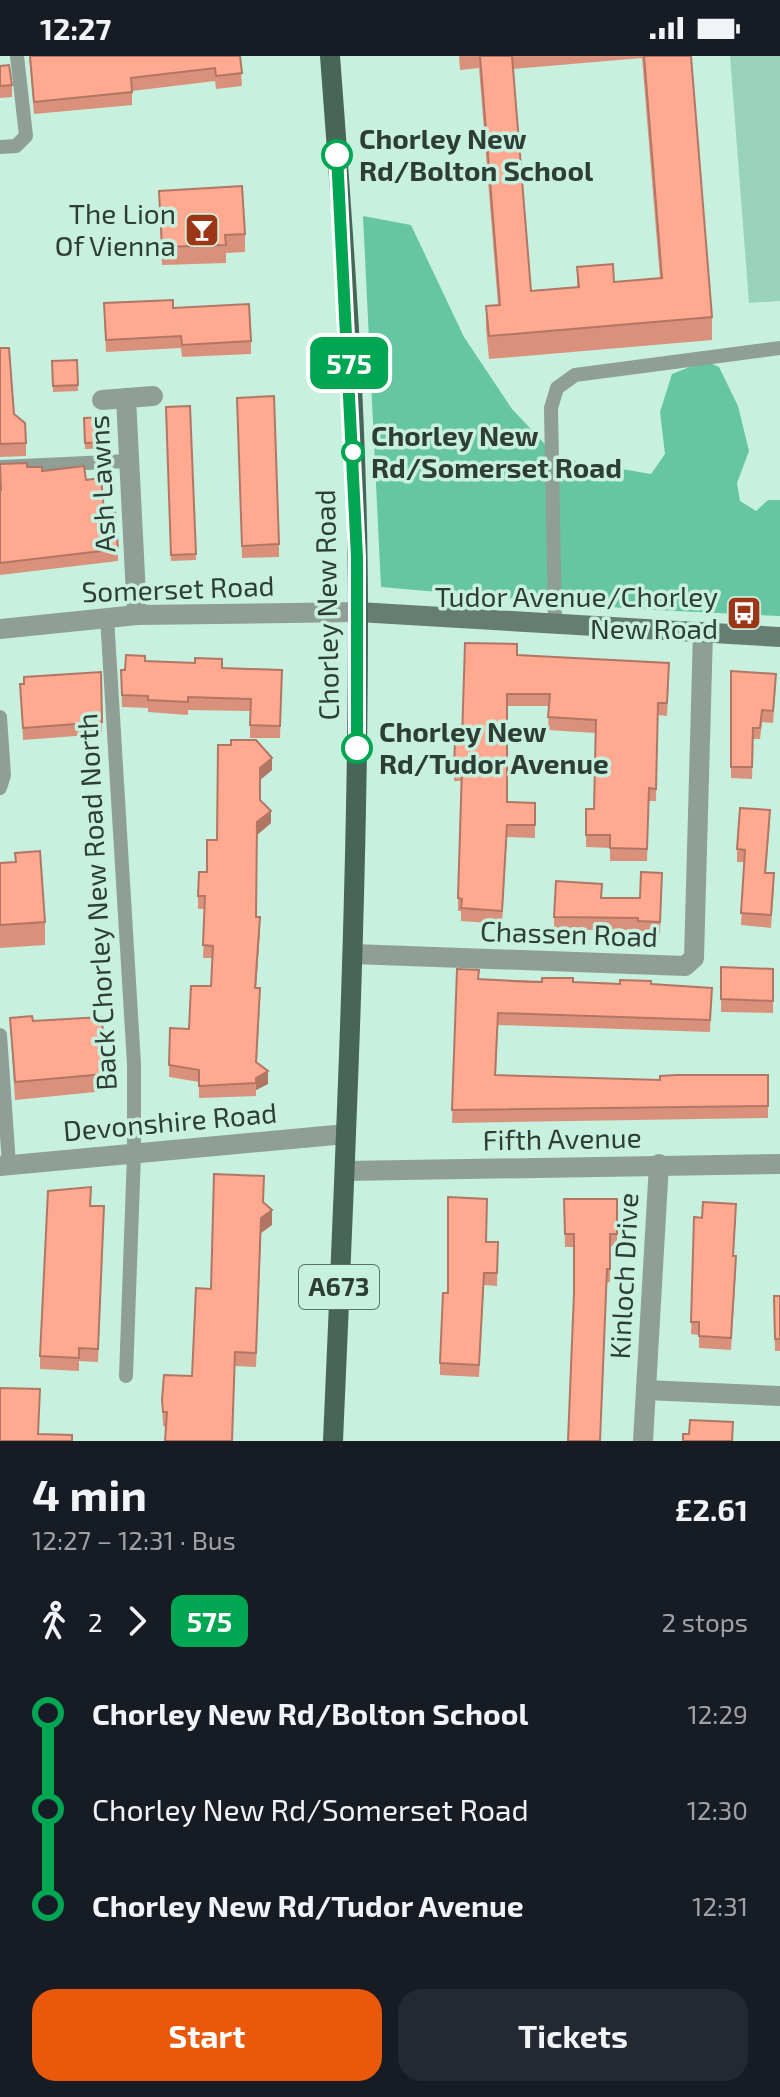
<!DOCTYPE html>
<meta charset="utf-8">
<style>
body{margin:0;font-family:"Exo 2",sans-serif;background:#242831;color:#f1f3f6;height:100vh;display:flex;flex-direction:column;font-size:30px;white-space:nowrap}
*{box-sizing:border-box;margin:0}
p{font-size:26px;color:#9ea1a6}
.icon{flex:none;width:44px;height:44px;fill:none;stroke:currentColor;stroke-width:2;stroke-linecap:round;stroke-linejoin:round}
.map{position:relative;height:1385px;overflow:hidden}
.sheet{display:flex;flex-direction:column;background:#171b24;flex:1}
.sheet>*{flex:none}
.badge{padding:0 16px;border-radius:12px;font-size:28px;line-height:52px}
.map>.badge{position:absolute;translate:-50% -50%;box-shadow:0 0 0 4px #fff}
.legs{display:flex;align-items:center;gap:12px;height:88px;padding:0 32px;font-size:26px}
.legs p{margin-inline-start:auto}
.head{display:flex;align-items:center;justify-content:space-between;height:136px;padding:0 32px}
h1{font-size:44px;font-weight:700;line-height:60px}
.primary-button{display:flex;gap:16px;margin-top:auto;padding:16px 32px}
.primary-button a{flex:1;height:92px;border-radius:24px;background:#ea580c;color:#fff;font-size:32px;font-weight:700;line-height:92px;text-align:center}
.primary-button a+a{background:#242831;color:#f1f3f6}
ul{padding:0 32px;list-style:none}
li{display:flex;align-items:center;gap:28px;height:96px;font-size:30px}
li i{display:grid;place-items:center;width:12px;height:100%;margin:0 10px;background:currentColor}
li i::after{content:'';width:20px;height:20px;margin:-10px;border:6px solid;border-radius:50%;background:#171b24}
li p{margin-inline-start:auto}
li:first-child i{background:linear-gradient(#0000 50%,currentColor 0)}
li:last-child i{background:linear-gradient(currentColor 50%,#0000 0)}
.status{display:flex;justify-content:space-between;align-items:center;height:56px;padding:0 40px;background:#171b24;direction:ltr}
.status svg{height:22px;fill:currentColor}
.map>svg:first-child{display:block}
</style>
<div class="status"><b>12:27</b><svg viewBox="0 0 49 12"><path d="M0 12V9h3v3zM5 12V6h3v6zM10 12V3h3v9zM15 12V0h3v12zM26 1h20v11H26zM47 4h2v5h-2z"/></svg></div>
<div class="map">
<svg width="780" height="1385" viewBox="0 0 780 1385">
<rect width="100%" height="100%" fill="#c8f0df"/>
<polygon fill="#99d3bb" points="730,0 780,0 780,245 749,247"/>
<polygon fill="#66c6a2" points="363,160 411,169 464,281 512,353 558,402 651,418 665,398 660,356 672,318 705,305 719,311 738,350 749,395 737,427 740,445 756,455 768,444 780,444 780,560 635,553 381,531"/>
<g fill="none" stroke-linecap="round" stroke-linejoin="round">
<g stroke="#8f9f98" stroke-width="14">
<polyline points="0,91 16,90 26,80 17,0"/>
<polyline points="0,411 129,405"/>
<polyline points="107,561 134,1008 134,1098 126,1320"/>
<polyline points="555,566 551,352 557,332 575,319 780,292"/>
<polyline points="0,661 4,719 0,732"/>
<polyline points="0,979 9,1109"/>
</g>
<g stroke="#8f9f98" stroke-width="20">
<polyline points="126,342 137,559"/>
<polyline points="102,344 153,340"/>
<polyline points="353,898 685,910 694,902 703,576"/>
<polyline points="0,1110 346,1078"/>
<polyline points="345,1115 780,1108"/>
<polyline points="646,1334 780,1340"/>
<polyline points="643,1385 659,1108"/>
</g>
<polyline stroke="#8f9f98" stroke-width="20" points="0,573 137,559 358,556"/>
<polyline stroke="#657d72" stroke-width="20" points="358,556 780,581"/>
<path stroke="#476558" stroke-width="20" d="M330,0C344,185 358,371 358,557C358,833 345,1109 333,1385"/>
</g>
<g fill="#da917c" fill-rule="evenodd">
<polygon points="29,0 240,0 242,30 216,33 215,25 132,35 132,49 34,58"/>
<path d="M459,0H691L712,261V284L489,303L486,273V250L498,249L479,12L460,14ZM642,2L660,223L614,226L577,211V231L531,235L513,13Z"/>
<polygon points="0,10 12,29 12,41 0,42"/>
<polygon points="159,135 245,178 245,196 226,197 226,207 162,209"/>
<polygon points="173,252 251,285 251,298 182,301 181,292 106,296 104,259"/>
<polygon points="0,292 14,358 26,387 26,400 0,401"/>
<polygon points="77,304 78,335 53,336 52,305"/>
<polygon points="190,350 196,504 171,505 166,351"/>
<polygon points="237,354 279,488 279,501 242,502"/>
<polygon points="108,361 110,392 85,393 84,362"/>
<polygon points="0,408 27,411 86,424 104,455 118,493 118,505 0,519"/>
<polygon points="517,599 669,620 667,660 658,659 656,745 649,745 647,805 610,805 610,792 586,791 586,753 594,753 595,677 548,674 549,650 507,650 507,746 535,747 535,782 507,781 502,868 461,865 461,855 458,855 458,842 461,725 454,725 455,684 462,684"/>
<polygon points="145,605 222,612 282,614 280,682 250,682 250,655 188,654 188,659 148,656 148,652 122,651 121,614 125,614"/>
<polygon points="731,615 776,629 773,667 762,666 760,683 753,683 752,723 731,722"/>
<polygon points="101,616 102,678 23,684 20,628 24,628 24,621"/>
<polygon points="231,689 272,714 260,724 260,744 271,767 257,779 256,861 260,873 256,932 260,945 257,1007 268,1028 256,1034 256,1040 199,1042 199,1026 169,1021 170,972 189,973 211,930 212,902 203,902 205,853 198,853 198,840 217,784"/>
<polygon points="770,766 766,817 774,830 771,872 741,869 744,806 737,806 737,793"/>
<polygon points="15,797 45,866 45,889 0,892 0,807 15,806"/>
<polygon points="662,830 660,878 638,878 638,874 554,874 554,861 602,842 640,842"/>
<polygon points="721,911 773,913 773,957 721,956"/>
<polygon points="457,913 479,923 651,928 712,932 710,976 498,969 496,1019 660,1024 768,1019 768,1062 452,1067"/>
<polygon points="10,962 33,965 105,1018 105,1035 15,1044"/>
<polygon points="564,1143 617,1143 617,1190 610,1190 610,1226 574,1238 574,1191 565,1191"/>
<polygon points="263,1146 272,1169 261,1177 256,1311 235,1310 166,1371 163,1370 162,1344 192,1320 211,1233"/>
<polygon points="91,1150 104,1162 98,1306 79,1305 79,1315 40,1313 40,1300"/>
<polygon points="736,1160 733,1200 736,1213 731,1294 699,1292 699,1279 691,1278 694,1161"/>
<polygon points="486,1186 498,1186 497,1230 484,1229 479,1321 440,1319 440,1307 448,1237"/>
<polygon points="774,1240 780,1240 780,1295 775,1295"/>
</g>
<g fill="#b27665">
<polygon points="272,702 272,714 260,724 260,712"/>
<polygon points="271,755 271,767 257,779 257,766"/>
<polygon points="260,861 260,873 255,945 255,932"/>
<polygon points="268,1015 268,1028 256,1034 256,1022"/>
<polygon points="272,1154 272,1169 261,1177 256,1311 261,1162"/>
</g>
<g fill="#fea990" stroke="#b27665" stroke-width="2">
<polygon points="30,0 240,0 242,17 216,20 215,12 131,22 132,36 34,46"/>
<polygon points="480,0 512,0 531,235 579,231 577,211 613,208 614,226 662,222 644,0 691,0 712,261 489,280 486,250 500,249"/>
<polygon points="9,9 12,29 0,30 0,10"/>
<polygon points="242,130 245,178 225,179 226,189 162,191 159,135"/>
<polygon points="173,244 173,252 249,248 251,285 182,289 181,280 106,284 104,247"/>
<polygon points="0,292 9,292 14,358 25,367 26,387 0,388"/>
<polygon points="77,304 78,329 53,330 52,305"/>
<polygon points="274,340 279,488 242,490 237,342"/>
<polygon points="190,350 196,498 171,499 166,351"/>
<polygon points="108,361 110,386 85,387 84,362"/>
<polygon points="27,407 27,411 42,411 42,415 84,410 86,424 101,422 104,455 115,454 118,493 0,507 0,434 1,434 0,408"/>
<polygon points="465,587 517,588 517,599 669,607 667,647 658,647 656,733 649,732 647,793 610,792 610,779 586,779 586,753 594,753 596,664 548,661 550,638 507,638 507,746 535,747 535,769 507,769 502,855 461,852 462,843 458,842 462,712 454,712 455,684 462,684"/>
<polygon points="126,599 145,600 145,605 195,607 195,602 222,603 222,612 282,614 280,670 250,669 251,643 188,641 188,646 148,644 148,640 122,639 121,614 125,614"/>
<polygon points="731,615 776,618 773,655 762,654 760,672 753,672 752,711 731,711"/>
<polygon points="101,616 102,666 23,672 20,628 24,628 24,621"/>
<polygon points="231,684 256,684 272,702 260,712 260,744 271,755 257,766 256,861 260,861 255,932 260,932 256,1006 268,1015 256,1022 256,1027 199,1030 199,1014 169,1009 170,972 189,973 191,930 211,930 213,890 203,889 205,840 198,840 199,816 207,816 207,784 217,784 218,689 231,689"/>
<polygon points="740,752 770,754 765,817 774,817 771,859 741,857 745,794 737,793"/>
<polygon points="40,795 45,866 0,869 0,807 16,806 15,797"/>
<polygon points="641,816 662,817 660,866 638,865 638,862 554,861 556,825 602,828 601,842 640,842"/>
<polygon points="721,911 773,913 773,945 721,943"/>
<polygon points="457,913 479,914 478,923 532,926 542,926 542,922 573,922 573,926 620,928 620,924 651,925 651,928 712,932 710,964 498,957 495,1019 660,1024 660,1020 676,1019 768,1019 768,1050 452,1054"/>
<polygon points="32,960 33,965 102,961 105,1018 15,1026 10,962"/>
<polygon points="214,1118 264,1120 263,1146 272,1154 261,1162 256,1297 235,1296 232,1385 165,1385 167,1356 163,1356 162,1344 164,1319 192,1320 196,1232 211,1233"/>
<polygon points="91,1131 90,1150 104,1150 98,1293 79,1292 79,1302 40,1300 48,1135"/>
<polygon points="448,1141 487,1143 486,1186 498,1186 497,1217 484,1217 479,1309 440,1307 443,1237 448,1237"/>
<polygon points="564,1143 617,1143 617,1178 610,1178 610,1213 607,1213 600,1385 568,1385 574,1237 574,1178 565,1178"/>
<polygon points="703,1146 736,1148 733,1200 736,1200 731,1282 699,1280 699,1266 691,1266 694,1161 702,1162"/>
<polygon points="774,1240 780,1240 780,1283 775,1283"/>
<polygon points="0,1332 40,1333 38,1378 72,1379 72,1385 0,1385"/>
<polygon points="690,1364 733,1366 732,1385 683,1385 683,1378 689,1378"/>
</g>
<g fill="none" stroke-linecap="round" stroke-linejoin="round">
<g stroke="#fff" stroke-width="18">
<polyline id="line-1" points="337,99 357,501 357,692"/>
</g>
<use href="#line-1" stroke="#00a651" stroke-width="12"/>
</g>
<defs>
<g id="bar-square" transform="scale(1.8)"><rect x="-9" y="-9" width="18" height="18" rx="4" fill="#9d3616" stroke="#c8f0df"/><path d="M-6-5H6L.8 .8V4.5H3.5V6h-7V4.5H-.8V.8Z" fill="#fff"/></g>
<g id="bus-square" transform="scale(1.8)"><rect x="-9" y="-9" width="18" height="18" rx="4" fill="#9d3616" stroke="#c8f0df"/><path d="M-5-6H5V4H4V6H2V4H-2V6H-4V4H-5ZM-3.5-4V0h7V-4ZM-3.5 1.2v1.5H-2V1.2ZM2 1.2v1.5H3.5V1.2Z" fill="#fff"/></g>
</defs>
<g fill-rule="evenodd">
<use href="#bar-square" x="202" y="174"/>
<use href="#bus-square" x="744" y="557"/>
</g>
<g fill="#fff" stroke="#00a651" stroke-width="4">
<circle cx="337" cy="99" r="14"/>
<circle cx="353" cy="396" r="10"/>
<circle cx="357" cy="692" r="14"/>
</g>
<g text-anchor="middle" stroke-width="7" stroke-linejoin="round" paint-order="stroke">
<rect fill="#c8f0df" stroke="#5c7369" stroke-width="2" x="299" y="1209" width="80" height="44" rx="6"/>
<g font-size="26" font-weight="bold" fill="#2e3e37">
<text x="339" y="1240">A673</text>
</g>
<g font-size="28" font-weight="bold" fill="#2e3e37" stroke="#c8f0df" text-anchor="start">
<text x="359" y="93">Chorley New<tspan x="359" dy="32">Rd/Bolton School</tspan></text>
<text x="371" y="390">Chorley New<tspan x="371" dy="32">Rd/Somerset Road</tspan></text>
<text x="379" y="686">Chorley New<tspan x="379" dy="32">Rd/Tudor Avenue</tspan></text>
</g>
<g font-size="28" fill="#2e3e37" stroke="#c8f0df" text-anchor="end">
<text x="176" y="168">The Lion<tspan x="176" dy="32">Of Vienna</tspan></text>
<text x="718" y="551">Tudor Avenue/Chorley<tspan x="718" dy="32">New Road</tspan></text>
</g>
<g font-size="28" fill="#2e3e37" stroke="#c8f0df">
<text transform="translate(102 428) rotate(-93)" y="10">Ash Lawns</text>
<text transform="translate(178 533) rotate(-2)" y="10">Somerset Road</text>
<text transform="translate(327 549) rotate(-91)" y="10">Chorley New Road</text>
<text transform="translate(97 846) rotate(-93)" y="10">Back Chorley New Road North</text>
<text transform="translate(569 878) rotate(2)" y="10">Chassen Road</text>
<text transform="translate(170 1066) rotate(-5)" y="10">Devonshire Road</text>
<text transform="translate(562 1083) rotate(-1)" y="10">Fifth Avenue</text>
<text transform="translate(624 1220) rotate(-87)" y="10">Kinloch Drive</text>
</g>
</g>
</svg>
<b class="badge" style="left:349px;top:307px;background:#00a651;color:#fff">575</b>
</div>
<section class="sheet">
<div class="head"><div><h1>4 min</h1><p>12:27 – 12:31 · Bus</p></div><b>£2.61</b></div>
<div class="legs"><svg class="icon" aria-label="walk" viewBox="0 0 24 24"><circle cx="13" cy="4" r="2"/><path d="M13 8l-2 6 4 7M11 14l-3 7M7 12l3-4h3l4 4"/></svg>2<svg class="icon" aria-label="forward" viewBox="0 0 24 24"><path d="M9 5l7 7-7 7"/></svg><b class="badge" style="background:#00a651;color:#fff">575</b><p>2 stops</p></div>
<ul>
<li><i style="color:#00a651"></i><b>Chorley New Rd/Bolton School</b><p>12:29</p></li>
<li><i style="color:#00a651"></i><span>Chorley New Rd/Somerset Road</span><p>12:30</p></li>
<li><i style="color:#00a651"></i><b>Chorley New Rd/Tudor Avenue</b><p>12:31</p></li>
</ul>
<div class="primary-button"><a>Start</a><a>Tickets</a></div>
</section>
